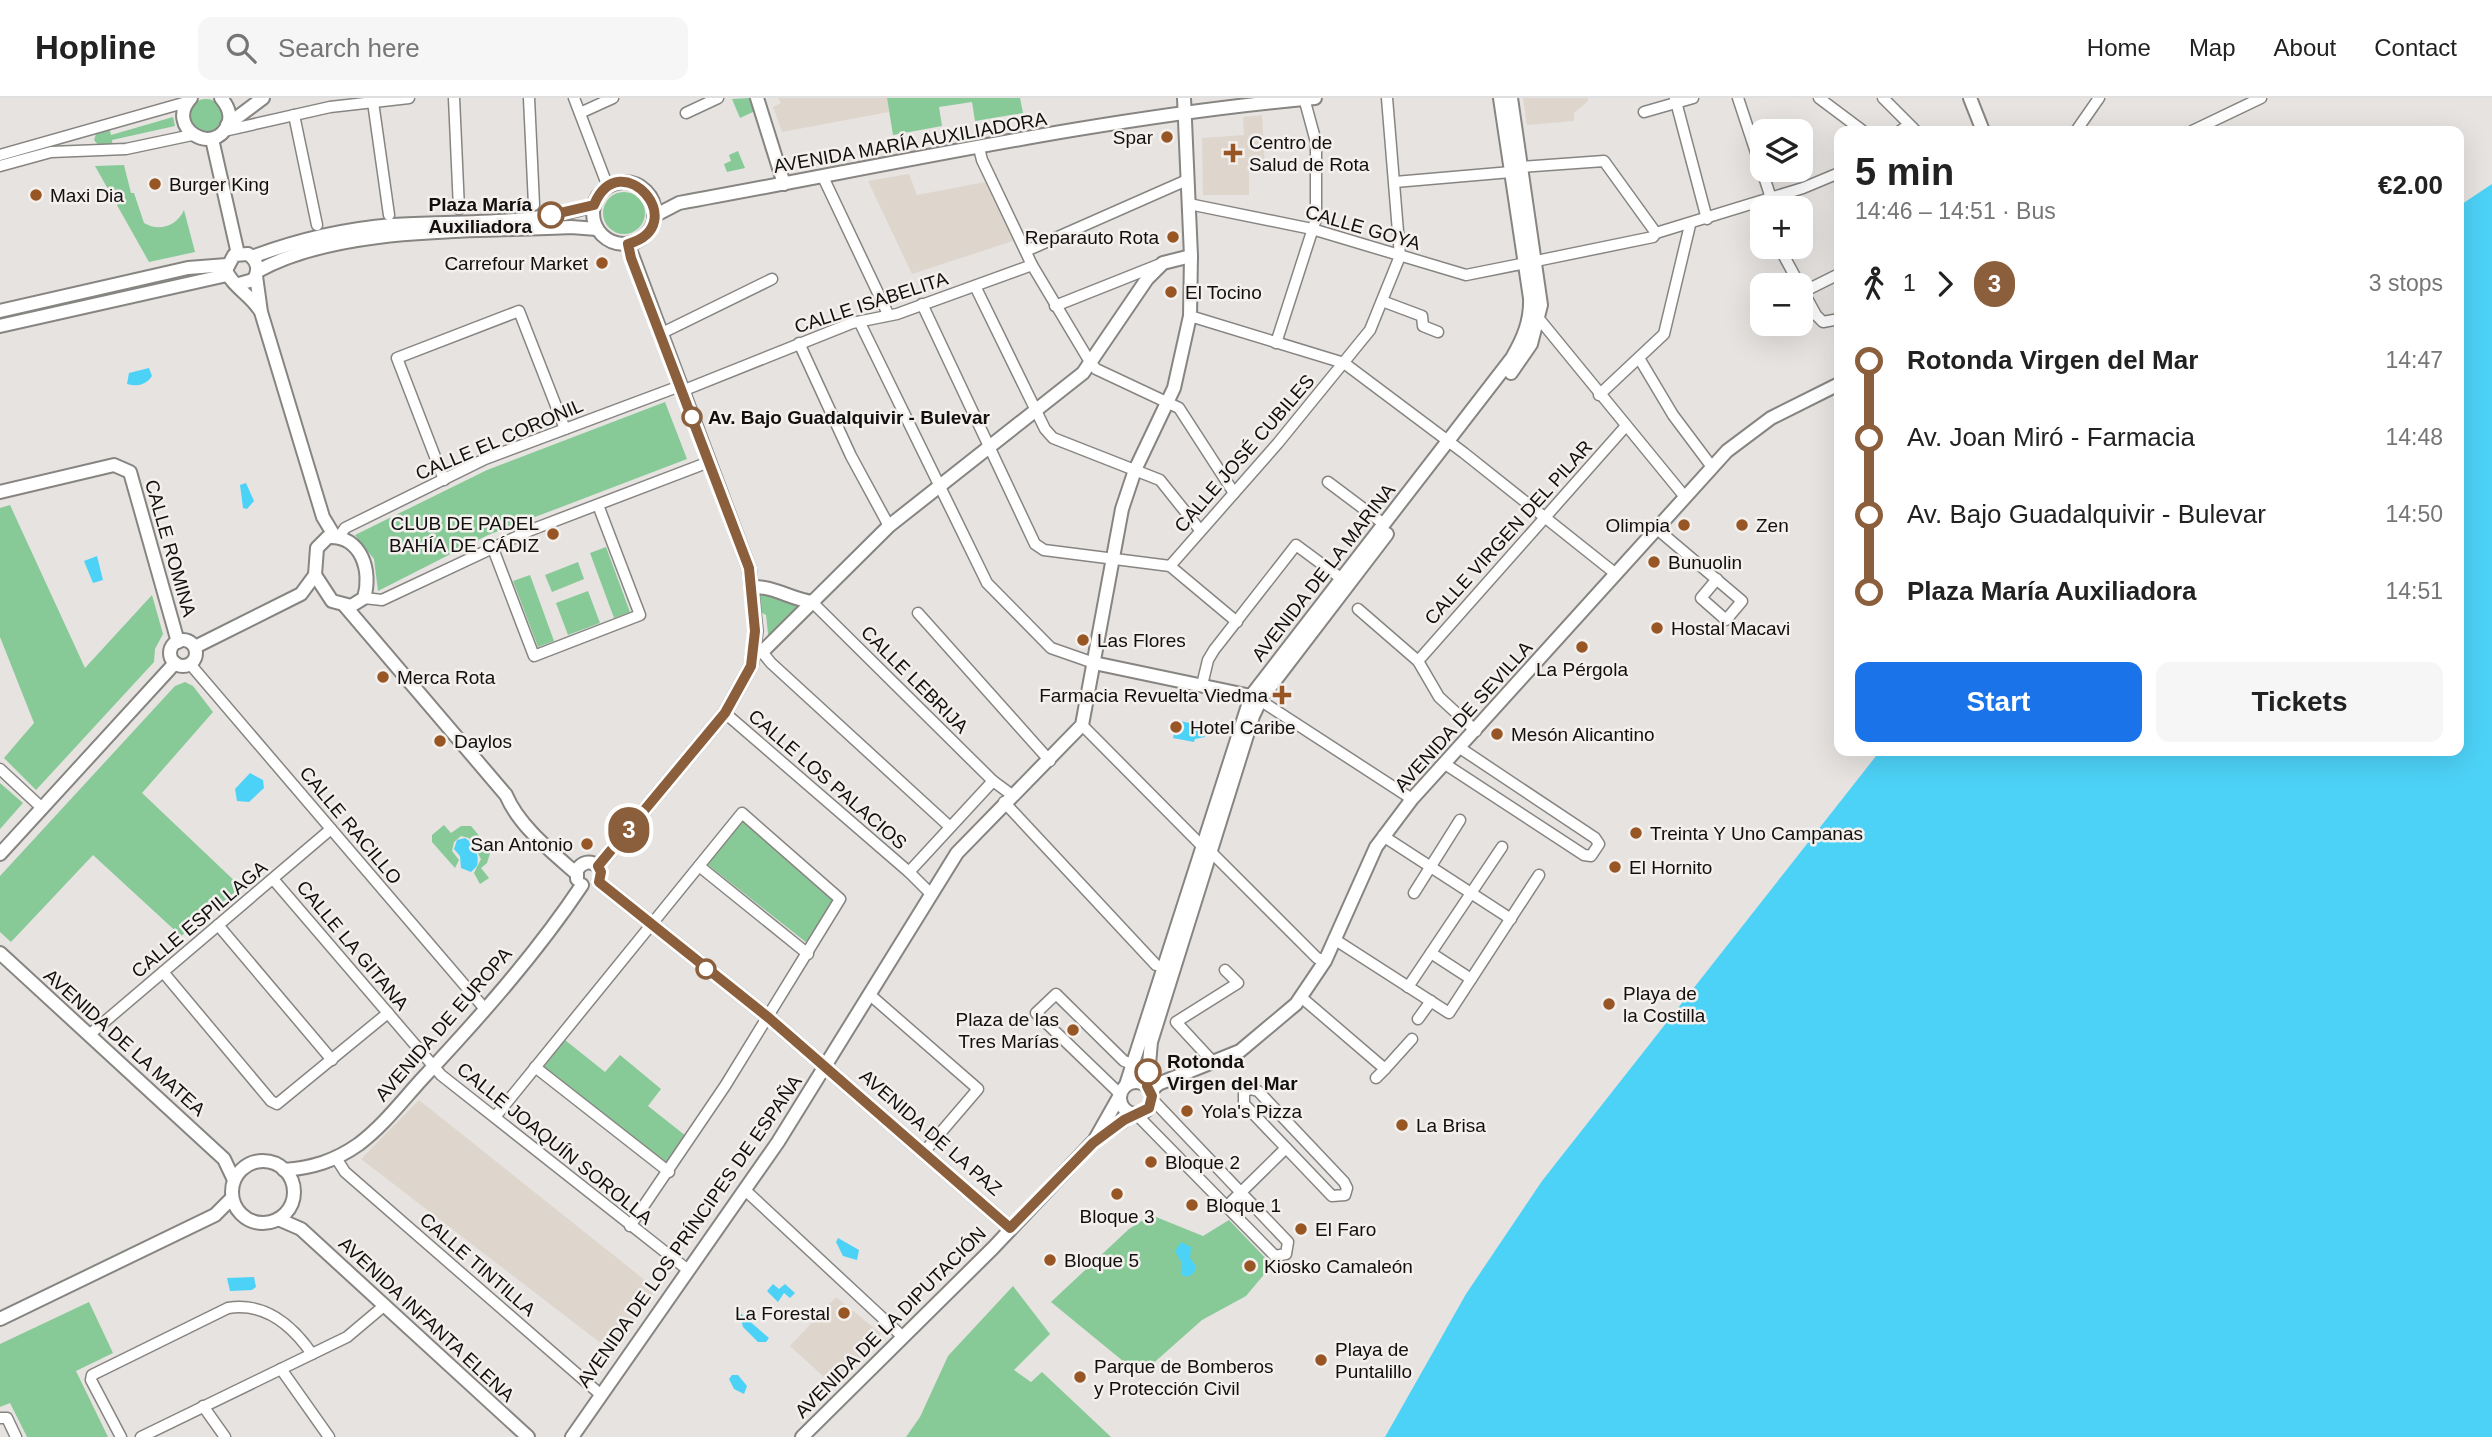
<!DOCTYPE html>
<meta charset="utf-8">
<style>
body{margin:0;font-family:Helvetica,sans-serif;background:#f6f6f6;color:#222;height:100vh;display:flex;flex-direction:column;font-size:26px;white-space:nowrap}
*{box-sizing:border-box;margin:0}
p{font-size:23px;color:#767676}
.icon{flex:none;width:38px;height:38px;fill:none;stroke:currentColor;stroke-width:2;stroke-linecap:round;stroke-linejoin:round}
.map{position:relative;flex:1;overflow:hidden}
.panel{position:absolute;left:1834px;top:28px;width:630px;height:630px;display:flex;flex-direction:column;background:#fff;border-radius:14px;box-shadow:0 7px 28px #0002}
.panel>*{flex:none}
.badge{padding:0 14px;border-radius:23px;font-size:24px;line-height:46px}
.tools{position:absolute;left:1750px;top:21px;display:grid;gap:14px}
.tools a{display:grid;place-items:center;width:63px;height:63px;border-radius:14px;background:#fff;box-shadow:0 7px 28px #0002;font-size:35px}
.map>.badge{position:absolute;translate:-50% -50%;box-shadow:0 0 0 4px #fff}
.legs{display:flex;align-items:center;gap:10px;height:77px;padding:0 21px;font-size:23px}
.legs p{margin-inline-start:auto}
.summary{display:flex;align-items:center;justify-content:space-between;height:119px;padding:0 21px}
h1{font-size:38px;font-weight:600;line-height:52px}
.cta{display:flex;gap:14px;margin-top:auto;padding:14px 21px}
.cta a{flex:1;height:80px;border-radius:14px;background:#1a73e8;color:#fff;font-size:28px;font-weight:600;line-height:80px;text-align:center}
.cta a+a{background:#f6f6f6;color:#222}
ul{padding:0 21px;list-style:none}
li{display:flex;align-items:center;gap:24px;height:77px;font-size:26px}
li i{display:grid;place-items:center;width:10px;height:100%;margin:0 9px;background:currentColor}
li i::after{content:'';width:18px;height:18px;margin:-9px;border:5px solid;border-radius:50%;background:#fff}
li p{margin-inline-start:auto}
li:first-child i{background:linear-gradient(#0000 50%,currentColor 0)}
li:last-child i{background:linear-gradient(currentColor 50%,#0000 0)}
header{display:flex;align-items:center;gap:42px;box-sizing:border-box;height:98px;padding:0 35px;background:#fff;border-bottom:2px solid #e0e0e0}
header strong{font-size:33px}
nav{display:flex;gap:38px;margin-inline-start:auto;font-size:24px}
.search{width:490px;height:63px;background:#f6f6f6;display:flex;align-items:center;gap:18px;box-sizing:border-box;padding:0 24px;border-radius:14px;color:#767676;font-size:26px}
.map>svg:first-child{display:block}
</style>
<header>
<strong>Hopline</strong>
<div class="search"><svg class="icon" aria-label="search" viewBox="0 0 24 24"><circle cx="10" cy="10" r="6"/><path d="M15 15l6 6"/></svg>Search here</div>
<nav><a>Home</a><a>Map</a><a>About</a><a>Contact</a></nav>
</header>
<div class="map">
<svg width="2492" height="1339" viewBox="0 0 2492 1339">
<rect width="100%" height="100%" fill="#e6e3e0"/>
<g fill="#ded6cd">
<polygon points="778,0 887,0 889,14 782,34 773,9 781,5"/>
<polygon points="1523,0 1588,0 1588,3 1574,15 1574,23 1527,27"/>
<polygon points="1262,17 1265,69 1249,71 1249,97 1203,97 1202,40 1244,37 1243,19"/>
<polygon points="909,76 917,97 985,84 1013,143 912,176 868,83"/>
<polygon points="419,1002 656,1191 611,1253 361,1061"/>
<polygon points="836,1199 880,1235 880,1242 834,1288 790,1248"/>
</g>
<g fill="#87ca97">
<polygon points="750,0 755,13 740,20 732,1"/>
<polygon points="887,0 1020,0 1023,15 975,23 972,4 939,9 942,28 893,37"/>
<circle cx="206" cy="18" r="17"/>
<polygon points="173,19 175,28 112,42 113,49 100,49 94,42 97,33 109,29 111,37"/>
<polygon points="738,53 745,70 727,74 724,66 731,63 729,57"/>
<path d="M124,67L131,95H134L144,125C159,134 177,128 184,112L195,154L149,164L95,68Z"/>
<circle cx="624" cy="115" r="21"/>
<polygon points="665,304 687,361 488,437 378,493 374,461 355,437 487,372"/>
<polygon points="10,407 85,570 152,497 163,536 155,551 154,564 36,692 4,660 34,625 0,539 0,410"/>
<polygon points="606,449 630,514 614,520 590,455"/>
<polygon points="578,464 584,481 552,494 545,477"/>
<polygon points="530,477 554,543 538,549 513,483"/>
<polygon points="757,491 804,508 769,544 766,517 762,515"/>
<polygon points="588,493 600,525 568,537 556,505"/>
<polygon points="185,584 193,588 213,614 142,695 241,789 181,838 93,757 11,844 0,834 0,778 175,588"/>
<polygon points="0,685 23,705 0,731"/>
<polygon points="744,722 833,802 807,845 707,766"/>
<polygon points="444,727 451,735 461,728 471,728 491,752 487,765 481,770 489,780 480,786 474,775 481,761 469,740 461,738 454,744 452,753 459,762 455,770 432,744 432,737"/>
<polygon points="565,942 605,974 620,957 661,991 648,1008 686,1038 667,1066 544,969"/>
<polygon points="1151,1117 1203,1138 1229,1122 1272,1167 1246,1198 1202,1222 1140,1277 1051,1204 1129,1131"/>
<polygon points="1013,1188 1050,1236 1014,1272 1031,1284 1042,1274 1111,1339 906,1339 920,1319 948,1258"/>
<polygon points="89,1204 113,1255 76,1273 108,1339 27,1339 10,1305 0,1309 0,1246"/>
</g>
<g fill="#4dd2f7">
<polygon points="2492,86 2492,1339 1385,1339 1466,1196 1542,1083 1880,653 2459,653 2459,108"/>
<path d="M149,270L152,278C146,287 137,289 127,286L129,275Z"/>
<polygon points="246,385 254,403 247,411 243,410 240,387"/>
<polygon points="97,458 103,482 93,485 84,463"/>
<polygon points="1176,622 1198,627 1205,639 1195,641 1194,644 1173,640"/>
<polygon points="250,675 263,682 264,690 249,704 237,703 235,691"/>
<path d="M465,740C474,745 480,758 477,768L471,774L461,770L460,758L454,751L457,742Z"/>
<polygon points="838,1140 859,1152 857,1162 843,1158 836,1144"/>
<polygon points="1181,1144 1191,1149 1190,1160 1196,1168 1194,1175 1187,1179 1182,1177 1182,1165 1175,1153"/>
<polygon points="254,1179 256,1189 252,1192 230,1193 227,1180"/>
<polygon points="773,1186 779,1191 785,1186 795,1195 790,1200 784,1195 778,1204 767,1193"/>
<polygon points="739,1214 769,1240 766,1244 758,1244 743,1229"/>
<polygon points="732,1277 738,1277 747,1288 744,1296 734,1291 729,1281"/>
</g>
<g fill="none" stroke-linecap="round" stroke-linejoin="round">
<g stroke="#878582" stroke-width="13">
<g id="minor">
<polyline points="454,0 459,111"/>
<polyline points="529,0 534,107"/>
<polyline points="574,0 608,89"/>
<polyline points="1675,0 1707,121"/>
<polyline points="1738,0 1771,100"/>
<polyline points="1819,0 1863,33"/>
<polyline points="1883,0 1916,33"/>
<polyline points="373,4 389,117"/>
<polyline points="1644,14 1693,0"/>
<polyline points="580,15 613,0"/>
<polyline points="686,15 718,0"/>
<polyline points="294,17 317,127"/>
<polyline points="224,33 330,9 409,0"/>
<polyline points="1900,33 1909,27"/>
<polyline points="2076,33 2099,0"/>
<polyline points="2192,33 2261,0"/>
<polyline points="979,50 982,62 1032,167 1090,264 1096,271 1179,310 1234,395"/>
<polyline points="0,57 187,4"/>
<polyline points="0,68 51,54 126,51 192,37"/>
<polyline points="1521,69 1604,63 1656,135"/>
<polyline points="823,79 888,216"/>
<polyline points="1395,84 1511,74"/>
<polyline points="1189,106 1312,131 1466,177 1526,165"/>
<polyline points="1779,149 1816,217 1823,224 1839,221"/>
<polyline points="1026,153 1187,82"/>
<polyline points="1536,163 1653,139 1656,135 1803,90 1839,75"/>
<polyline points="975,188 1045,331 1053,340 1160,382 1200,432"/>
<polyline points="1805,193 1839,176"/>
<polyline points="1382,203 1422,218 1423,228 1438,234"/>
<polyline points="922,206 1035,446 1044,452 1170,468 1237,524"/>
<polyline points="1055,208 1163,165"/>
<polyline points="1190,218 1344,265 1464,355 1616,476"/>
<polyline points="1540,222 1685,399"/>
<polyline points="860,225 987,485 1051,550 1094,565"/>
<polyline points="660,236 772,181"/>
<polyline points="799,245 851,358 889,428"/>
<polyline points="1276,245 1316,121 1316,44 1304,0"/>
<polyline points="1639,260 1673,317 1712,369"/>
<polyline points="682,293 852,225 897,216 1032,167"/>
<polyline points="1599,297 1664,236 1690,127"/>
<polyline points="444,382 397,260 519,213 565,331"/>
<polyline points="1328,384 1384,426"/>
<polyline points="1657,431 1742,503 1726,522 1701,500 1717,481"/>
<polyline points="339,439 345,430 485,361 680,288"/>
<polyline points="492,448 534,558 640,517 598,407"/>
<polyline points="1170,468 1278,345 1370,232 1400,158 1387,0"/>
<polyline points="364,500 382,502 531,432 709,364"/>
<polyline points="812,504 993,683"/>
<polyline points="1358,511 1418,563 1439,599 1476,633"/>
<polyline points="918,515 1050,663"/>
<polyline points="762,554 771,565 949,728"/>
<polyline points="1418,563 1625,329"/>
<polyline points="190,566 485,911"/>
<polyline points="1202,587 1208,562 1214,552 1296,447 1342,481"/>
<polyline points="1255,599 1412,701"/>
<polyline points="725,615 909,774"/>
<polyline points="1082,627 1202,748"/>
<polyline points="1445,666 1584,757 1591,758 1599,746 1595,740 1460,650"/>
<polyline points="0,671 42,710"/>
<polyline points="1004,704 1156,867 1164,869"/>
<polyline points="1383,738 1511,821"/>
<polyline points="1210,753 1317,860 1325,863"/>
<polyline points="699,768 808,856"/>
<polyline points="273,781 441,977 688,1172"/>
<polyline points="930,795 909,774 993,683 1012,697"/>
<polyline points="1414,795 1460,722"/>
<polyline points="218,827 332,962"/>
<polyline points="1334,841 1449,915 1539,777"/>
<polyline points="1431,855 1471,881"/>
<polyline points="163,874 271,1003 277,1006 388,915"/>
<polyline points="1408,889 1502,749"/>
<polyline points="869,896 978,991 924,1054"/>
<polyline points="1301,899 1385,971 1412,941"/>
<polyline points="1418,921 1431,903"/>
<polyline points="89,937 331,731"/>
<polyline points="1213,964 1176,924 1238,885 1225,872"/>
<polyline points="535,969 669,1074"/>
<polyline points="1376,980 1385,971"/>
<polygon points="1250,991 1258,993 1344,1084 1347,1090 1345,1097 1332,1098 1244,1006 1244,994"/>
<polyline points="1120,996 1036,915 1056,896 1124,963 1132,966"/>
<polyline points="1136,1016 1275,1158 1286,1156 1288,1144 1152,1001"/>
<polyline points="495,1019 742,715 840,801 725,988 630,1128"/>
<polyline points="336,1060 345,1074 600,1296"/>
<polyline points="745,1092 903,1239"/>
<polyline points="1227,1108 1286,1050"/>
<polyline points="281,1271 329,1339"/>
<polyline points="203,1308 225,1339"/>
<polyline points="0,1320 7,1320 16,1339"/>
<path d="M121,1339L91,1282L92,1277L228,1210C264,1204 292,1227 312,1256"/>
<polyline points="141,1339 347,1239 385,1207"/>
</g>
</g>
<g stroke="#878582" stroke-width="16">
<g id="tertiary">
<path d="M191,0C164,29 214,60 228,26C232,16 227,7 221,0"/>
<polyline points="757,0 784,86"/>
<polyline points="1511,0 1541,207 1531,246 1511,275"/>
<polyline points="1970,0 1983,33"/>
<polyline points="227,27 263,0"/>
<polyline points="212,41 238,156"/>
<circle cx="624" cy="115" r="31"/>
<path d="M654,118L679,105C890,67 1101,19 1315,0"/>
<path d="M252,159C297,142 345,131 393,127C459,123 531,128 594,107"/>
<path d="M258,173C341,127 477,134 571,129L597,131"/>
<polyline points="256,178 261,214 323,419 335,439"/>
<path d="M239,186L253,182C260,173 258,163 248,156L234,157L226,172C231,187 250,197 259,211"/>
<polyline points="0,213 188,170 227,167"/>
<polyline points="0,228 227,177"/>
<polyline points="0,394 114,367 130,374 178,544"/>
<path d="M328,439C362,437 372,474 364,500L351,508L332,503L315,477L317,450Z"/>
<path d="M752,489C773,488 791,501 812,504"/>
<path d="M345,508L506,697C519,728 552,754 577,776"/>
<circle cx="183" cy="555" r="13"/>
<polyline points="195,549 301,496 315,477"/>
<polyline points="754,555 762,554 889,428 1083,275 1147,181 1163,165 1191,158"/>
<polyline points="1094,565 1251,598"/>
<polyline points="0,756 175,565"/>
<polyline points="598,768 725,615 751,568 756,533 749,470 628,146"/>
<path d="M577,781V772C582,764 590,762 598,768"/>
<polyline points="599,784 769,920 1010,1130"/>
<polyline points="0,855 224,1061 234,1082"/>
<circle cx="1136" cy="1000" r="16"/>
<path d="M1126,987L1251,598L1512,260C1523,241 1531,223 1530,200L1500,0"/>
<polyline points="1147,988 1151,944 1253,618 1261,601 1387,436"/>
<polyline points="1151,993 1158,986 1240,953 1296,906 1325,863 1376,749 1412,701 1727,353 1771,320 1839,286"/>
<polyline points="1093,1045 1119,999"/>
<circle cx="263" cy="1094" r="31"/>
<path d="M284,1072C312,1070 335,1063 359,1046C383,1028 402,1003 422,981C479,920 536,856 582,787"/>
<polyline points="278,1121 301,1131 528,1339"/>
<polyline points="0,1221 215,1117 232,1100"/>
<polyline points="572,1339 778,1044 957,755 1082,627 1122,411 1135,372 1174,290 1190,218 1191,158 1184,0"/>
<polyline points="802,1339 993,1150 1092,1045 1133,1016"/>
</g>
</g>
<use href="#minor" stroke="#fff" stroke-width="10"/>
<use href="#tertiary" stroke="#fff" stroke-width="12"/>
</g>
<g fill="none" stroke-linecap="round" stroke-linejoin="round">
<g stroke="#fff" stroke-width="16">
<path id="line-1" d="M551,117L594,107C620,44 694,127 628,146L631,160L749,470L755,533L751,568L725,615L598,768L601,774L599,784L769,920L1010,1130L1093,1045L1124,1022L1149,1010L1152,998L1147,988L1148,974"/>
</g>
<use href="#line-1" stroke="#8b5e3c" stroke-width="10"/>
</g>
<g fill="#985625" stroke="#f3f0ee" stroke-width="2.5">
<circle cx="1167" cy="39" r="7"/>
<path d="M1229.5 44.5h7v7h7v7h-7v7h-7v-7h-7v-7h7z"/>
<circle cx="155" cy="86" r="7"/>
<circle cx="36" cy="97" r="7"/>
<circle cx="1173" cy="139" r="7"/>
<circle cx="602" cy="165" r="7"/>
<circle cx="1171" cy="194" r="7"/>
<circle cx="1684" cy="427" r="7"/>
<circle cx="1742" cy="427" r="7"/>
<circle cx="553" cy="436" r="7"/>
<circle cx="1654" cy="464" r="7"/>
<circle cx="1657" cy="530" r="7"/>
<circle cx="1083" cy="542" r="7"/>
<circle cx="1582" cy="549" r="7"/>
<circle cx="383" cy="579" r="7"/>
<path d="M1278.5 586.5h7v7h7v7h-7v7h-7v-7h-7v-7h7z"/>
<circle cx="1176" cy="629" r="7"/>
<circle cx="1497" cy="636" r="7"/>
<circle cx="440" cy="643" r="7"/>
<circle cx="1636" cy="735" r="7"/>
<circle cx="587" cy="746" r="7"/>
<circle cx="1615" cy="769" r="7"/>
<circle cx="1609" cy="906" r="7"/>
<circle cx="1073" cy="932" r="7"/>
<circle cx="1187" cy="1013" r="7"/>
<circle cx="1402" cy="1027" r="7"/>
<circle cx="1151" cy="1064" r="7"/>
<circle cx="1117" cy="1096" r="7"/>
<circle cx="1192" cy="1107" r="7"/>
<circle cx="1301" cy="1131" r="7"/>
<circle cx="1050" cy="1162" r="7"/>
<circle cx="1250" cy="1168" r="7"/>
<circle cx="844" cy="1215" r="7"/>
<circle cx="1321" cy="1262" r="7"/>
<circle cx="1080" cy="1279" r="7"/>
</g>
<g fill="#fff" stroke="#8b5e3c" stroke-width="3.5">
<circle cx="551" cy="117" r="12"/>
<circle cx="692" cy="319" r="9"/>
<circle cx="706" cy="871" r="9"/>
<circle cx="1148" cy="974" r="12"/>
</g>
<g text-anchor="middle" stroke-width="5" stroke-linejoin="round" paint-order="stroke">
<g font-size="19" fill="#11100f" stroke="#f3f0ee" text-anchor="start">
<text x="1153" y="46" text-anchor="end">Spar</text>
<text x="1249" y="51">Centro de<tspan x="1249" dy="22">Salud de Rota</tspan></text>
<text x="169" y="93">Burger King</text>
<text x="50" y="104">Maxi Dia</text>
<text x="1159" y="146" text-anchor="end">Reparauto Rota</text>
<text x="588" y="172" text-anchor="end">Carrefour Market</text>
<text x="1185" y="201">El Tocino</text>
<text x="539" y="432" text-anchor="end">CLUB DE PADEL<tspan x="539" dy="22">BAHÍA DE CÁDIZ</tspan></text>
<text x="1670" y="434" text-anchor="end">Olimpia</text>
<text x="1756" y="434">Zen</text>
<text x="1668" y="471">Bunuolin</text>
<text x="1671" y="537">Hostal Macavi</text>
<text x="1097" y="549">Las Flores</text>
<text x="1582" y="578" text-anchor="middle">La Pérgola</text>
<text x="397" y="586">Merca Rota</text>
<text x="1268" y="604" text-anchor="end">Farmacia Revuelta Viedma</text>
<text x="1190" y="636">Hotel Caribe</text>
<text x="1511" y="643">Mesón Alicantino</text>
<text x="454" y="650">Daylos</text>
<text x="1650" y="742">Treinta Y Uno Campanas</text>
<text x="573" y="753" text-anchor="end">San Antonio</text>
<text x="1629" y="776">El Hornito</text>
<text x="1623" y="902">Playa de<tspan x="1623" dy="22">la Costilla</tspan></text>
<text x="1059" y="928" text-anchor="end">Plaza de las<tspan x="1059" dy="22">Tres Marías</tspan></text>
<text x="1201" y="1020">Yola's Pizza</text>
<text x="1416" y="1034">La Brisa</text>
<text x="1165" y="1071">Bloque 2</text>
<text x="1206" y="1114">Bloque 1</text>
<text x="1117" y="1125" text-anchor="middle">Bloque 3</text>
<text x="1315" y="1138">El Faro</text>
<text x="1064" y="1169">Bloque 5</text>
<text x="1264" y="1175">Kiosko Camaleón</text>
<text x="830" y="1222" text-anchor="end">La Forestal</text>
<text x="1335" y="1258">Playa de<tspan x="1335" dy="22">Puntalillo</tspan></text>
<text x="1094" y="1275">Parque de Bomberos<tspan x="1094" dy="22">y Protección Civil</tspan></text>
</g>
<g font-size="19" fill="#11100f" stroke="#f3f0ee">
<text transform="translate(910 44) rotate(-10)" y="7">AVENIDA MARÍA AUXILIADORA</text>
<text transform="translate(1363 129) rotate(16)" y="7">CALLE GOYA</text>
<text transform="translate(871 204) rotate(-18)" y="7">CALLE ISABELITA</text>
<text transform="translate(499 341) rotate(-23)" y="7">CALLE EL CORONIL</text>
<text transform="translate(1244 355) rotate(-49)" y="7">CALLE JOSÉ CUBILES</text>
<text transform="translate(1508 434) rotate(-48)" y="7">CALLE VIRGEN DEL PILAR</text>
<text transform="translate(171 450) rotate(74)" y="7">CALLE ROMINA</text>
<text transform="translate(1323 474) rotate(-52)" y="7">AVENIDA DE LA MARINA</text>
<text transform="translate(915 581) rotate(45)" y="7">CALLE LEBRIJA</text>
<text transform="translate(1463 618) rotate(-48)" y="7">AVENIDA DE SEVILLA</text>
<text transform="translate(828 681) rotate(41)" y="7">CALLE LOS PALACIOS</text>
<text transform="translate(351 727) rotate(50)" y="7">CALLE RACILLO</text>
<text transform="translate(199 821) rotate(-40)" y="7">CALLE ESPILLAGA</text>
<text transform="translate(353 847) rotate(50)" y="7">CALLE LA GITANA</text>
<text transform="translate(443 926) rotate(-49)" y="7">AVENIDA DE EUROPA</text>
<text transform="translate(125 944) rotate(42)" y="7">AVENIDA DE LA MATEA</text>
<text transform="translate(931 1034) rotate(41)" y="7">AVENIDA DE LA PAZ</text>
<text transform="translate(555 1045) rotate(39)" y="7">CALLE JOAQUÍN SOROLLA</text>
<text transform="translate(689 1133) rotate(-55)" y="7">AVENIDA DE LOS PRÍNCIPES DE ESPAÑA</text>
<text transform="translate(478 1166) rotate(41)" y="7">CALLE TINTILLA</text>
<text transform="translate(427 1221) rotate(43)" y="7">AVENIDA INFANTA ELENA</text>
<text transform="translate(890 1224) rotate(-45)" y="7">AVENIDA DE LA DIPUTACIÓN</text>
</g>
<g font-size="19" font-weight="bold" fill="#11100f" stroke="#f3f0ee" text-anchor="start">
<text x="532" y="113" text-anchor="end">Plaza María<tspan x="532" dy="22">Auxiliadora</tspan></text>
<text x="708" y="326">Av. Bajo Guadalquivir - Bulevar</text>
<text x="1167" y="970">Rotonda<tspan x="1167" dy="22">Virgen del Mar</tspan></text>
</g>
</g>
</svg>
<div class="tools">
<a><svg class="icon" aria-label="layers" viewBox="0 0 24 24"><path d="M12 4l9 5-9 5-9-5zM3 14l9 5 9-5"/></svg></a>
<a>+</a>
<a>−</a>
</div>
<b class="badge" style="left:629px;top:732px;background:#8b5e3c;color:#fff">3</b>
<section class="panel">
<div class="summary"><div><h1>5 min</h1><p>14:46 – 14:51 · Bus</p></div><b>€2.00</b></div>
<div class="legs"><svg class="icon" aria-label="walk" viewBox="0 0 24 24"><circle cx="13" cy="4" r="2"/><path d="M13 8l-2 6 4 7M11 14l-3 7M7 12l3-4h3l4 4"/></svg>1<svg class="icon" aria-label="forward" viewBox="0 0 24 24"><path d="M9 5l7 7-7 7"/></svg><b class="badge" style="background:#8b5e3c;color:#fff">3</b><p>3 stops</p></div>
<ul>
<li><i style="color:#8b5e3c"></i><b>Rotonda Virgen del Mar</b><p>14:47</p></li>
<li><i style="color:#8b5e3c"></i><span>Av. Joan Miró - Farmacia</span><p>14:48</p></li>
<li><i style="color:#8b5e3c"></i><span>Av. Bajo Guadalquivir - Bulevar</span><p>14:50</p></li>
<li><i style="color:#8b5e3c"></i><b>Plaza María Auxiliadora</b><p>14:51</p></li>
</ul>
<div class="cta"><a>Start</a><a>Tickets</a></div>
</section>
</div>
